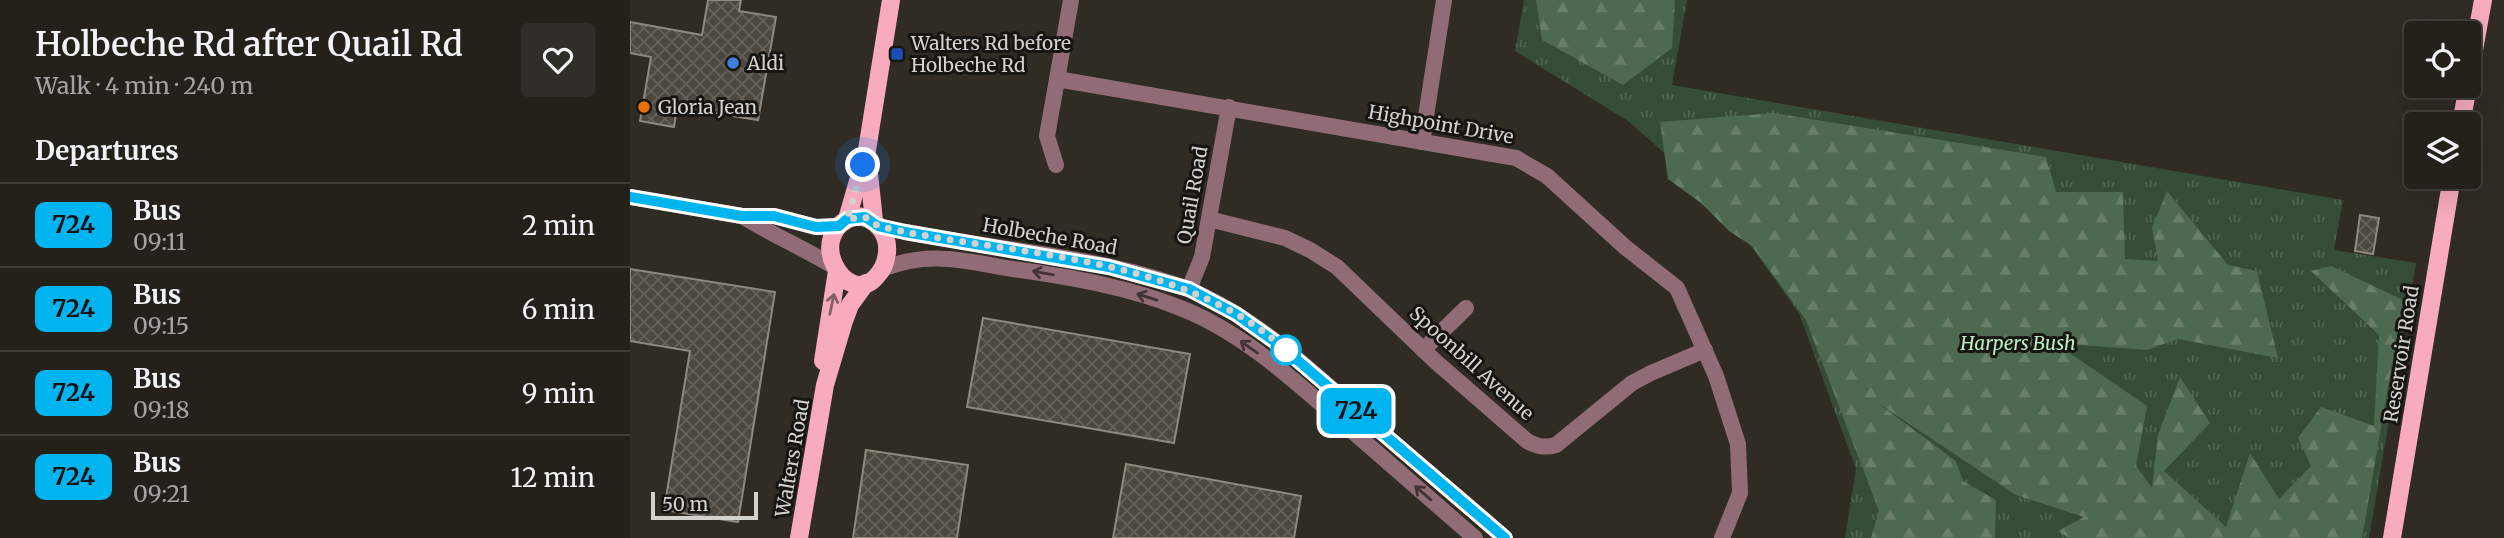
<!DOCTYPE html>
<meta charset="utf-8">
<style>
body{margin:0;font-family:Merriweather,serif;background:#302e28;color:#f1f3f6;height:100vh;display:flex;flex-direction:column;font-size:26px;white-space:nowrap}
*{box-sizing:border-box;margin:0}
p{font-size:23px;color:#a3a3a3}
.icon{flex:none;width:38px;height:38px;fill:none;stroke:currentColor;stroke-width:2;stroke-linecap:round;stroke-linejoin:round}
.map{position:relative;flex:1;overflow:hidden}
.side{display:flex;flex-direction:column;background:#24211b;width:630px}
.side>*{flex:none}
.badge{padding:0 14px;border-radius:10px;font-size:24px;line-height:46px}
.buttons{position:absolute;left:1774px;top:21px;display:grid;gap:14px}
.buttons a{display:grid;place-items:center;width:77px;height:77px;border-radius:7px;background:#24211b;box-shadow:0 7px 28px #0002,0 0 0 2px #413e3a;font-size:35px}
.scale{position:absolute;left:21px;bottom:18px;width:107px;box-sizing:border-box;padding-left:7px;border:4px solid #d4d2cc;border-top:0;font-size:19px;line-height:24px;white-space:nowrap;color:#d4d2cc;-webkit-text-stroke:5px #171511;paint-order:stroke}
.you{position:absolute;width:35px;height:35px;margin:-18px;border:5px solid #fff;border-radius:50%;background:#1a73e8;box-shadow:0 0 0 10px #1a73e833}
.map>.badge{position:absolute;translate:-50% -50%;box-shadow:0 0 0 4px #fff}
h2{padding:0 35px;font-size:26px;line-height:63px}
.round{display:grid;place-items:center;flex:none;width:74px;height:74px;border-radius:7px;background:#302e28}
.overview{display:flex;align-items:center;justify-content:space-between;height:119px;padding:0 35px}
h1{font-size:33px;font-weight:600;line-height:52px}
ul{padding:0;list-style:none}
li{display:flex;align-items:center;gap:21px;height:84px;padding:0 35px;border-top:2px solid #413e3a}
li div{flex:1}
li b{display:block;font-size:26px}
li em{font-style:normal}
li .badge{min-width:77px;font-weight:700;text-align:center}
main{display:flex;flex:1;min-height:0}
.map>svg:first-child{display:block}
</style>
<main>
<section class="side">
<div class="overview"><div><h1>Holbeche Rd after Quail Rd</h1><p>Walk · 4 min · 240 m</p></div><a class="round"><svg class="icon" aria-label="heart" viewBox="0 0 24 24"><path d="M12 20l-8-8c-3-5 5-10 8-4 3-6 11-1 8 4z"/></svg></a></div>
<h2>Departures</h2>
<ul>
<li><span class="badge" style="background:#00b5ef;color:#111">724</span><div><b>Bus</b><p>09:11</p></div><em>2 min</em></li>
<li><span class="badge" style="background:#00b5ef;color:#111">724</span><div><b>Bus</b><p>09:15</p></div><em>6 min</em></li>
<li><span class="badge" style="background:#00b5ef;color:#111">724</span><div><b>Bus</b><p>09:18</p></div><em>9 min</em></li>
<li><span class="badge" style="background:#00b5ef;color:#111">724</span><div><b>Bus</b><p>09:21</p></div><em>12 min</em></li>
</ul>
</section>
<div class="map">
<svg width="1874" height="538" viewBox="0 0 1874 538">
<defs>
<pattern id="grass-tufts" width="24" height="20" patternUnits="userSpaceOnUse" patternTransform="scale(1.75)"><rect width="24" height="20" fill="#354d38"/><path d="M3 7l-1-3M5 7V3M7 7l1-3M15 17l-1-3M17 17v-4M19 17l1-3" fill="none" stroke="#516654"/></pattern>
<pattern id="forest-firs" width="22" height="20" patternUnits="userSpaceOnUse" patternTransform="scale(1.75)"><rect width="22" height="20" fill="#4e6952"/><path d="M5 1l3.5 6h-7zM16 11l3.5 6h-7z" fill="#677e6a"/></pattern>
<pattern id="building-cross-hatch" width="8" height="8" patternUnits="userSpaceOnUse" patternTransform="scale(1.75)"><rect width="8" height="8" fill="#4d483f"/><path d="M0 0l8 8M0 8l8-8" fill="none" stroke="#66625a"/></pattern>
</defs>
<rect width="100%" height="100%" fill="#302c24"/>
<polygon fill="url(#grass-tufts)" points="894,0 1057,0 1042,85 1713,200 1704,250 1786,263 1739,538 1215,538 1226,469 1169,313 1086,198 998,121 885,51"/>
<g fill="url(#forest-firs)">
<polygon points="906,0 1045,0 1042,48 993,85 912,40"/>
<polygon points="1143,113 1416,157 1426,192 1493,192 1495,259 1528,261 1522,228 1537,191 1598,265 1627,271 1648,358 1548,339 1517,350 1425,343 1517,406 1506,466 1522,488 1528,435 1550,377 1580,423 1534,471 1596,527 1620,453 1649,499 1681,466 1668,438 1691,407 1744,426 1749,335 1681,271 1701,266 1773,300 1732,538 1439,538 1428,531 1454,517 1386,495 1245,401 1326,461 1333,481 1366,500 1365,538 1241,538 1249,511 1176,320 1122,246 1099,231 1071,203 1038,179 1030,122"/>
</g>
<g fill="url(#building-cross-hatch)" stroke="#8e887f" stroke-width="2">
<polygon points="78,0 111,0 109,11 146,17 128,120 47,107 44,127 10,121 21,57 0,53 0,22 72,35"/>
<polygon points="1730,215 1749,218 1743,254 1725,251"/>
<polygon points="0,269 145,292 108,522 34,510 60,351 0,341"/>
<polygon points="353,318 560,354 544,443 337,407"/>
<polygon points="236,450 338,465 327,538 223,538"/>
<polygon points="496,464 671,496 664,538 483,538"/>
</g>
<g fill="none" stroke-linecap="round" stroke-linejoin="round">
<g stroke="#926c75" stroke-width="16">
<polyline points="427,79 886,158 917,176 995,247 1047,288 1086,376 1108,444 1110,493 1092,538"/>
<polyline points="792,142 814,0"/>
<polyline points="426,165 417,136 441,0"/>
<polyline points="0,197 112,216 144,216 186,227 209,226"/>
<path d="M112,216C141,234 173,248 203,266"/>
<path d="M579,219L655,238L680,250L707,267L805,361L897,441C908,447 915,448 926,445L1002,383L1021,373L1075,350"/>
<path d="M248,226C345,249 449,252 544,284C616,308 674,365 730,414C778,455 827,496 875,538"/>
<path d="M252,269C300,250 334,261 383,269C440,277 499,287 553,309C613,333 665,381 713,423C757,461 801,500 845,538"/>
<polyline points="559,289 572,257 599,107"/>
<polyline points="793,350 836,308"/>
</g>
<g stroke="#f7abbd" stroke-width="18">
<polyline points="1839,78 1853,0"/>
<polyline points="1831,124 1838,86"/>
<polyline points="238,164 244,221"/>
<path d="M226,216C245,217 259,233 257,253C256,262 253,270 246,277C217,310 171,233 226,216Z"/>
<polyline points="217,219 237,150 261,0"/>
<polyline points="193,361 207,271"/>
<polyline points="169,538 195,385 214,321 220,305 236,283"/>
<polyline points="1762,538 1822,177"/>
</g>
</g>
<defs><path id="oneway-shaft" d="M-6 0H5M1.5-3L5.5 0L1.5 3" fill="none" stroke-width="1.6" stroke-linecap="round" stroke-linejoin="round" transform="scale(1.75)"/></defs>
<g stroke="#423334">
<use href="#oneway-shaft" transform="translate(413 273) rotate(-170)"/>
<use href="#oneway-shaft" transform="translate(517 297) rotate(-163)"/>
<use href="#oneway-shaft" transform="translate(619 347) rotate(-145)"/>
<use href="#oneway-shaft" transform="translate(793 493) rotate(-139)"/>
</g>
<use stroke="#876067" href="#oneway-shaft" transform="translate(202 304) rotate(-78)"/>
<g fill="none" stroke-linecap="round" stroke-linejoin="round">
<g stroke="#fff" stroke-width="16">
<polyline id="line" points="0,197 112,216 144,216 186,227 209,226 217,219 235,217 248,226 275,232 479,267 559,289 606,314 651,346 875,538"/>
</g>
<use href="#line" stroke="#00b5ef" stroke-width="10"/>
<path stroke="#d4d2cc" stroke-width="7" stroke-dasharray="0 12.6" d="M233,165L217,219L235,217L248,226L275,232C402,256 555,259 656,350"/>
</g>
<rect fill="#1a4fb4" stroke="#171511" stroke-width="2.5" x="260" y="47" width="14" height="14" rx="3.5"/>
<circle fill="#3f7fe0" stroke="#171511" stroke-width="2.5" cx="103" cy="63" r="7"/>
<circle fill="#e8710a" stroke="#171511" stroke-width="2.5" cx="14" cy="107" r="7"/>
<circle fill="#fff" stroke="#00b5ef" stroke-width="3.5" cx="656" cy="350" r="14"/>
<g text-anchor="middle" stroke-width="6" stroke-linejoin="round" paint-order="stroke">
<g font-size="19" fill="#d4d2cc" stroke="#171511" text-anchor="start">
<text x="281" y="50">Walters Rd before<tspan x="281" dy="22">Holbeche Rd</tspan></text>
<text x="117" y="70">Aldi</text>
<text x="28" y="114">Gloria Jean</text>
</g>
<g font-size="19" fill="#d4d2cc" stroke="#171511">
<text transform="translate(811 124) rotate(10)" y="7">Highpoint Drive</text>
<text transform="translate(562 195) rotate(-80)" y="7">Quail Road</text>
<text transform="translate(420 236) rotate(10)" y="7">Holbeche Road</text>
<text transform="translate(1771 354) rotate(-81)" y="7">Reservoir Road</text>
<text transform="translate(842 363) rotate(42)" y="7">Spoonbill Avenue</text>
<text transform="translate(162 458) rotate(-80)" y="7">Walters Road</text>
</g>
<g font-size="19" font-style="italic" fill="#bcefc3" stroke="#171511">
<text x="1388" y="350">Harpers Bush</text>
</g>
</g>
</svg>
<div class="buttons">
<a><svg class="icon" aria-label="locate" viewBox="0 0 24 24"><circle cx="12" cy="12" r="6"/><path d="M12 2v4M12 18v4M2 12h4M18 12h4"/></svg></a>
<a><svg class="icon" aria-label="layers" viewBox="0 0 24 24"><path d="M12 4l9 5-9 5-9-5zM3 14l9 5 9-5"/></svg></a>
</div>
<div class="scale">50 m</div>
<div class="you" style="left:233px;top:165px"></div>
<b class="badge" style="left:726px;top:411px;background:#00b5ef;color:#111">724</b>
</div>
</main>
